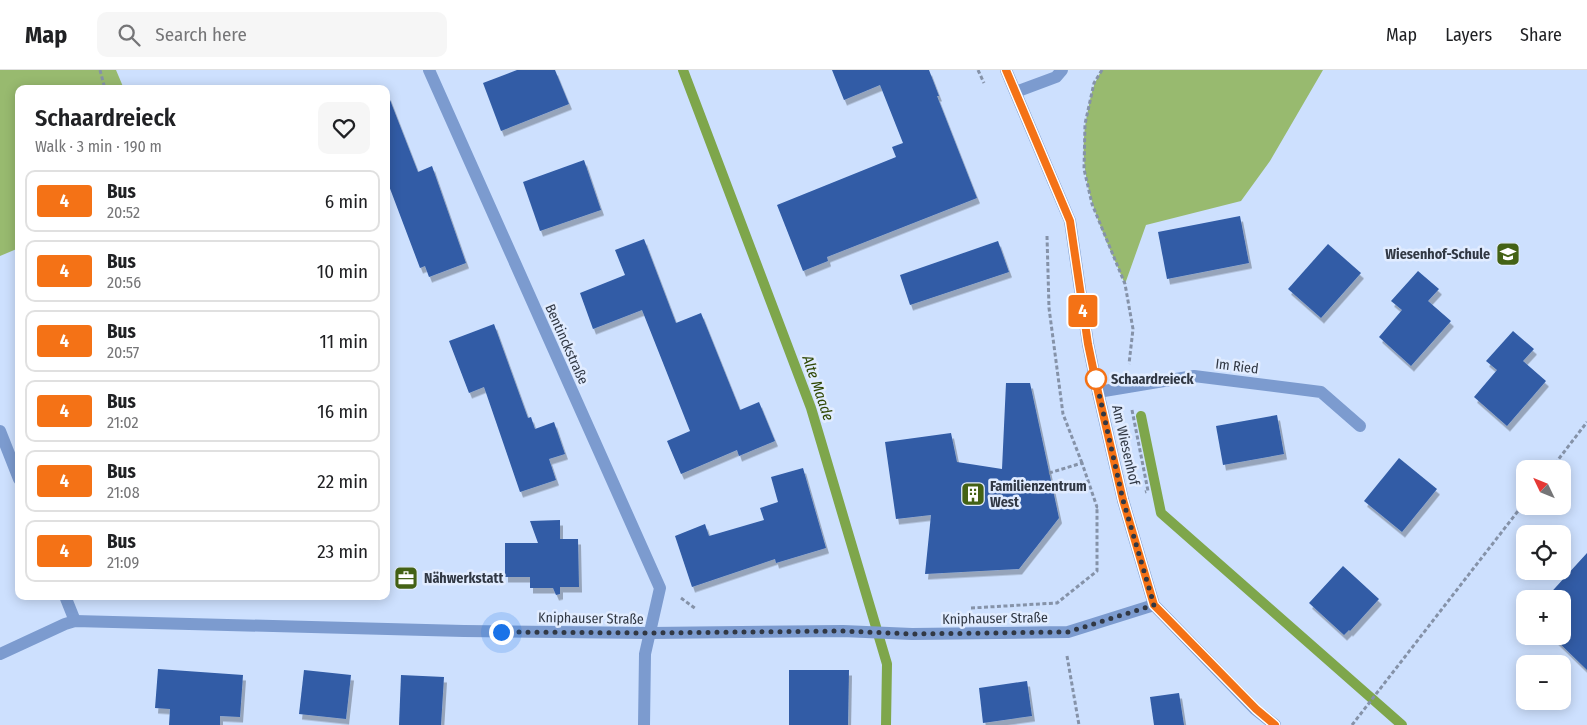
<!DOCTYPE html>
<meta charset="utf-8">
<style>
body{margin:0;font-family:"Fira Sans Condensed",sans-serif;background:#f6f6f6;color:#202124;height:100vh;display:flex;flex-direction:column;font-size:19px;white-space:nowrap}
*{box-sizing:border-box;margin:0}
p{font-size:16px;color:#757577}
.icon{flex:none;width:28px;height:28px;fill:none;stroke:currentColor;stroke-width:2;stroke-linecap:round;stroke-linejoin:round}
.map{position:relative;flex:1;overflow:hidden}
.sheet{position:absolute;left:15px;top:15px;width:375px;height:515px;display:flex;flex-direction:column;background:#fff;border-radius:10px;box-shadow:0 2px 12px #0003}
.sheet>*{flex:none}
.badge{padding:0 10px;border-radius:4px;font-size:18px;line-height:32px}
.needle{width:32px;rotate:313deg}
.fabs{position:absolute;left:1516px;top:390px;display:grid;gap:10px}
.fabs a{display:grid;place-items:center;width:55px;height:55px;border-radius:10px;background:#fff;box-shadow:0 2px 12px #0003;font-size:25px}
.you{position:absolute;width:25px;height:25px;margin:-12px;border:4px solid #fff;border-radius:50%;background:#1a73e8;box-shadow:0 0 0 8px #1a73e833}
.map>.badge{position:absolute;translate:-50% -50%;box-shadow:0 0 0 2px #fff}
.round{display:grid;place-items:center;flex:none;width:52px;height:52px;border-radius:10px;background:#f6f6f6}
.overview{display:flex;align-items:center;justify-content:space-between;height:85px;padding:0 20px}
h1{font-size:24px;font-weight:600;line-height:38px}
ul{padding:0;list-style:none}
li{display:flex;align-items:center;gap:15px;height:62px;margin:0 10px 8px;padding:0 10px;border:2px solid #e0e0e0;border-radius:10px}
li div{flex:1}
li b{display:block;font-size:19px}
li em{font-style:normal}
li .badge{min-width:55px;font-weight:700;text-align:center}
header{display:flex;align-items:center;gap:30px;box-sizing:border-box;height:70px;padding:0 25px;background:#fff;border-bottom:1px solid #e0e0e0}
header strong{font-size:24px}
nav{display:flex;gap:28px;margin-inline-start:auto;font-size:18px}
.search{width:350px;height:45px;background:#f6f6f6;display:flex;align-items:center;gap:12px;box-sizing:border-box;padding:0 18px;border-radius:10px;color:#757577;font-size:19px}
.map>svg:first-child{display:block}
</style>
<header>
<strong>Map</strong>
<div class="search"><svg class="icon" aria-label="search" viewBox="0 0 24 24"><circle cx="10" cy="10" r="6"/><path d="M15 15l6 6"/></svg>Search here</div>
<nav><a>Map</a><a>Layers</a><a>Share</a></nav>
</header>
<div class="map">
<svg width="1587" height="655" viewBox="0 0 1587 655">
<defs>
<filter id="shadow"><feDropShadow dx="3" dy="5.5" stdDeviation="0" flood-color="#0004"/></filter>
</defs>
<rect width="100%" height="100%" fill="#cde0fe"/>
<g fill="#98ba6f">
<polygon points="0,0 116,0 124,19 19,19 19,178 0,186"/>
<path d="M1102,0H1323L1270,91L1241,131L1146,155L1125,214C1100,155 1073,106 1088,40C1091,24 1093,14 1102,0Z"/>
</g>
<g fill="none" stroke-linecap="round" stroke-linejoin="round">
<g stroke="#7ea64b" stroke-width="10">
<polyline points="683,0 811,338 887,594 886,655"/>
<polyline points="1141,346 1161,443 1402,655"/>
</g>
</g>
<g fill="#315ca6" filter="url(#shadow)">
<polygon points="517,0 555,0 569,34 501,61 483,13"/>
<polygon points="832,0 929,0 939,26 937,26 977,128 827,187 828,191 803,201 777,135 896,87 892,77 903,73 880,15 844,30"/>
<polygon points="388,25 418,102 432,96 466,193 429,207 425,196 420,198 386,108 386,26"/>
<polygon points="584,90 601,140 540,161 523,112"/>
<polygon points="1240,146 1249,193 1167,209 1158,162"/>
<polygon points="644,169 676,253 701,243 740,340 759,332 775,371 739,386 737,380 681,404 667,371 690,361 642,240 593,259 580,223 625,205 615,180"/>
<polygon points="998,171 1009,202 910,235 900,205"/>
<polygon points="1328,174 1361,203 1321,248 1288,219"/>
<polygon points="1418,201 1439,219 1428,231 1451,251 1411,296 1379,267 1402,240 1391,231"/>
<polygon points="494,254 528,348 531,347 535,359 554,352 565,384 549,389 556,410 520,422 484,317 469,323 449,271"/>
<polygon points="1513,261 1534,279 1523,291 1546,311 1507,356 1474,327 1497,300 1486,291"/>
<polygon points="1006,313 1030,313 1059,448 1019,499 925,504 931,445 896,449 885,372 951,363 957,392 1002,399"/>
<polygon points="1277,345 1284,384 1223,395 1216,356"/>
<polygon points="1399,388 1437,419 1402,462 1364,431"/>
<polygon points="803,398 826,478 776,493 775,489 692,517 675,466 705,454 709,466 764,450 760,438 778,432 771,407"/>
<polygon points="560,450 560,469 578,469 579,517 560,517 560,524 556,525 553,518 530,518 530,507 505,507 505,473 538,473 530,451"/>
<polygon points="1587,483 1587,600 1552,566 1562,566 1562,529 1545,529"/>
<polygon points="1343,496 1379,529 1350,561 1349,560 1344,565 1309,533"/>
<polygon points="158,599 243,605 240,647 220,646 220,655 169,655 170,639 155,638"/>
<polygon points="304,600 351,605 346,649 299,644"/>
<polygon points="789,600 849,600 848,655 789,655"/>
<polygon points="401,605 444,607 441,655 399,655"/>
<polygon points="1027,611 1032,646 983,653 979,618"/>
<polygon points="1179,623 1184,655 1154,655 1150,627"/>
</g>
<g fill="none" stroke-linecap="round" stroke-linejoin="round">
<g stroke="#8592a8" stroke-width="3" stroke-dasharray="4 2.5" stroke-linecap="butt">
<polyline points="100,0 105,19"/>
<polyline points="978,0 984,13"/>
<polyline points="1102,0 1094,13 1085,54 1084,99 1092,134 1125,214 1133,259 1129,294"/>
<polyline points="1047,166 1049,238 1063,344 1082,393"/>
<polyline points="1132,340 1148,421 1145,422"/>
<polyline points="1551,399 1587,352"/>
<polyline points="1049,403 1082,393 1097,437 1099,437"/>
<polyline points="681,528 696,539"/>
<polyline points="971,538 1057,533 1097,501 1097,437"/>
<polyline points="1067,586 1079,655"/>
<polyline points="1352,655 1525,432"/>
</g>
<g stroke="#7c9bcf" stroke-width="12">
<polyline points="429,0 660,518 645,584 644,655"/>
<polyline points="1006,0 1070,151 1088,274 1098,322 1123,430 1154,535 1255,639 1275,655"/>
<polyline points="1016,22 1056,7 1062,0"/>
<polyline points="1098,322 1194,306 1321,322 1360,356"/>
<polyline points="0,361 19,409"/>
<polyline points="65,526 75,551"/>
<polyline points="0,584 65,554 75,551 464,561 650,563 843,561 912,564 1068,562 1154,535"/>
</g>
</g>
<g fill="none" stroke-linecap="round" stroke-linejoin="round">
<g stroke="#fff" stroke-width="11">
<polyline id="line" points="1006,0 1070,151 1088,274 1098,322 1123,430 1154,535 1256,639 1275,655"/>
</g>
<use href="#line" stroke="#f47216" stroke-width="8"/>
<polyline stroke="#313844" stroke-width="5" stroke-dasharray="0 9" points="501,562 650,563 843,561 912,564 1068,562 1154,535 1123,430 1095,306 1096,309"/>
</g>
<defs>
<g id="school-square" transform="scale(1.25)"><rect x="-9" y="-9" width="18" height="18" rx="4" fill="#446215" stroke="#e1ecff"/><path d="M0-5L7-2L0 1L-7-2ZM-4 1L0 2.5L4 1V4Q0 6-4 4Z" fill="#fff"/></g>
<g id="building-square" transform="scale(1.25)"><rect x="-9" y="-9" width="18" height="18" rx="4" fill="#446215" stroke="#e1ecff"/><path d="M-4-6H4V6H1V3H-1V6H-4ZM-2.5-4.3h1.7v1.8h-1.7ZM.8-4.3h1.7v1.8H.8ZM-2.5-1h1.7V.8h-1.7ZM.8-1h1.7V.8H.8Z" fill="#fff"/></g>
<g id="office-square" transform="scale(1.25)"><rect x="-9" y="-9" width="18" height="18" rx="4" fill="#446215" stroke="#e1ecff"/><path d="M-6-3h4V-5.5h4V-3h4V5H-6ZM-1-4.5V-3h2v-1.5ZM-6 0V1H6V0Z" fill="#fff"/></g>
</defs>
<g fill-rule="evenodd">
<use href="#school-square" x="1508" y="184"/>
<use href="#building-square" x="973" y="424"/>
<use href="#office-square" x="406" y="508"/>
</g>
<circle fill="#fff" stroke="#f47216" stroke-width="2.5" cx="1096" cy="309" r="10"/>
<g text-anchor="middle" stroke-width="5" stroke-linejoin="round" paint-order="stroke">
<g font-size="14" font-weight="bold" fill="#313844" stroke="#e1ecff" text-anchor="start">
<text x="1490" y="189" text-anchor="end">Wiesenhof-Schule</text>
<text x="990" y="421">Familienzentrum<tspan x="990" dy="16">West</tspan></text>
<text x="424" y="513">Nähwerkstatt</text>
</g>
<g font-size="14" fill="#313844" stroke="#e1ecff">
<text transform="translate(567 274) rotate(66)" y="5">Bentinckstraße</text>
<text transform="translate(1237 296) rotate(7)" y="5">Im Ried</text>
<text transform="translate(1126 375) rotate(77)" y="5">Am Wiesenhof</text>
<text transform="translate(591 548) rotate(1)" y="5">Kniphauser Straße</text>
<text transform="translate(995 548) rotate(-1)" y="5">Kniphauser Straße</text>
</g>
<g font-size="14" font-weight="bold" fill="#313844" stroke="#e1ecff" text-anchor="start">
<text x="1111" y="314">Schaardreieck</text>
</g>
<g font-size="15" font-style="italic" fill="#2e4601" stroke="#e1ecff">
<text transform="translate(818 318) rotate(71)" y="5">Alte Maade</text>
</g>
</g>
</svg>
<div class="fabs">
<a><svg class="needle" viewBox="-14 -14 28 28"><path d="M0-13l5 13h-10z" fill="#e53935"/><path d="M0 13l5-13h-10z" fill="#757577"/></svg></a>
<a><svg class="icon" aria-label="locate" viewBox="0 0 24 24"><circle cx="12" cy="12" r="6"/><path d="M12 2v4M12 18v4M2 12h4M18 12h4"/></svg></a>
<a>+</a>
<a>−</a>
</div>
<div class="you" style="left:501px;top:562px"></div>
<b class="badge" style="left:1083px;top:241px;background:#f47216;color:#fff">4</b>
<section class="sheet">
<div class="overview"><div><h1>Schaardreieck</h1><p>Walk · 3 min · 190 m</p></div><a class="round"><svg class="icon" aria-label="heart" viewBox="0 0 24 24"><path d="M12 20l-8-8c-3-5 5-10 8-4 3-6 11-1 8 4z"/></svg></a></div>
<ul>
<li><span class="badge" style="background:#f47216;color:#fff">4</span><div><b>Bus</b><p>20:52</p></div><em>6 min</em></li>
<li><span class="badge" style="background:#f47216;color:#fff">4</span><div><b>Bus</b><p>20:56</p></div><em>10 min</em></li>
<li><span class="badge" style="background:#f47216;color:#fff">4</span><div><b>Bus</b><p>20:57</p></div><em>11 min</em></li>
<li><span class="badge" style="background:#f47216;color:#fff">4</span><div><b>Bus</b><p>21:02</p></div><em>16 min</em></li>
<li><span class="badge" style="background:#f47216;color:#fff">4</span><div><b>Bus</b><p>21:08</p></div><em>22 min</em></li>
<li><span class="badge" style="background:#f47216;color:#fff">4</span><div><b>Bus</b><p>21:09</p></div><em>23 min</em></li>
</ul>
</section>
</div>
